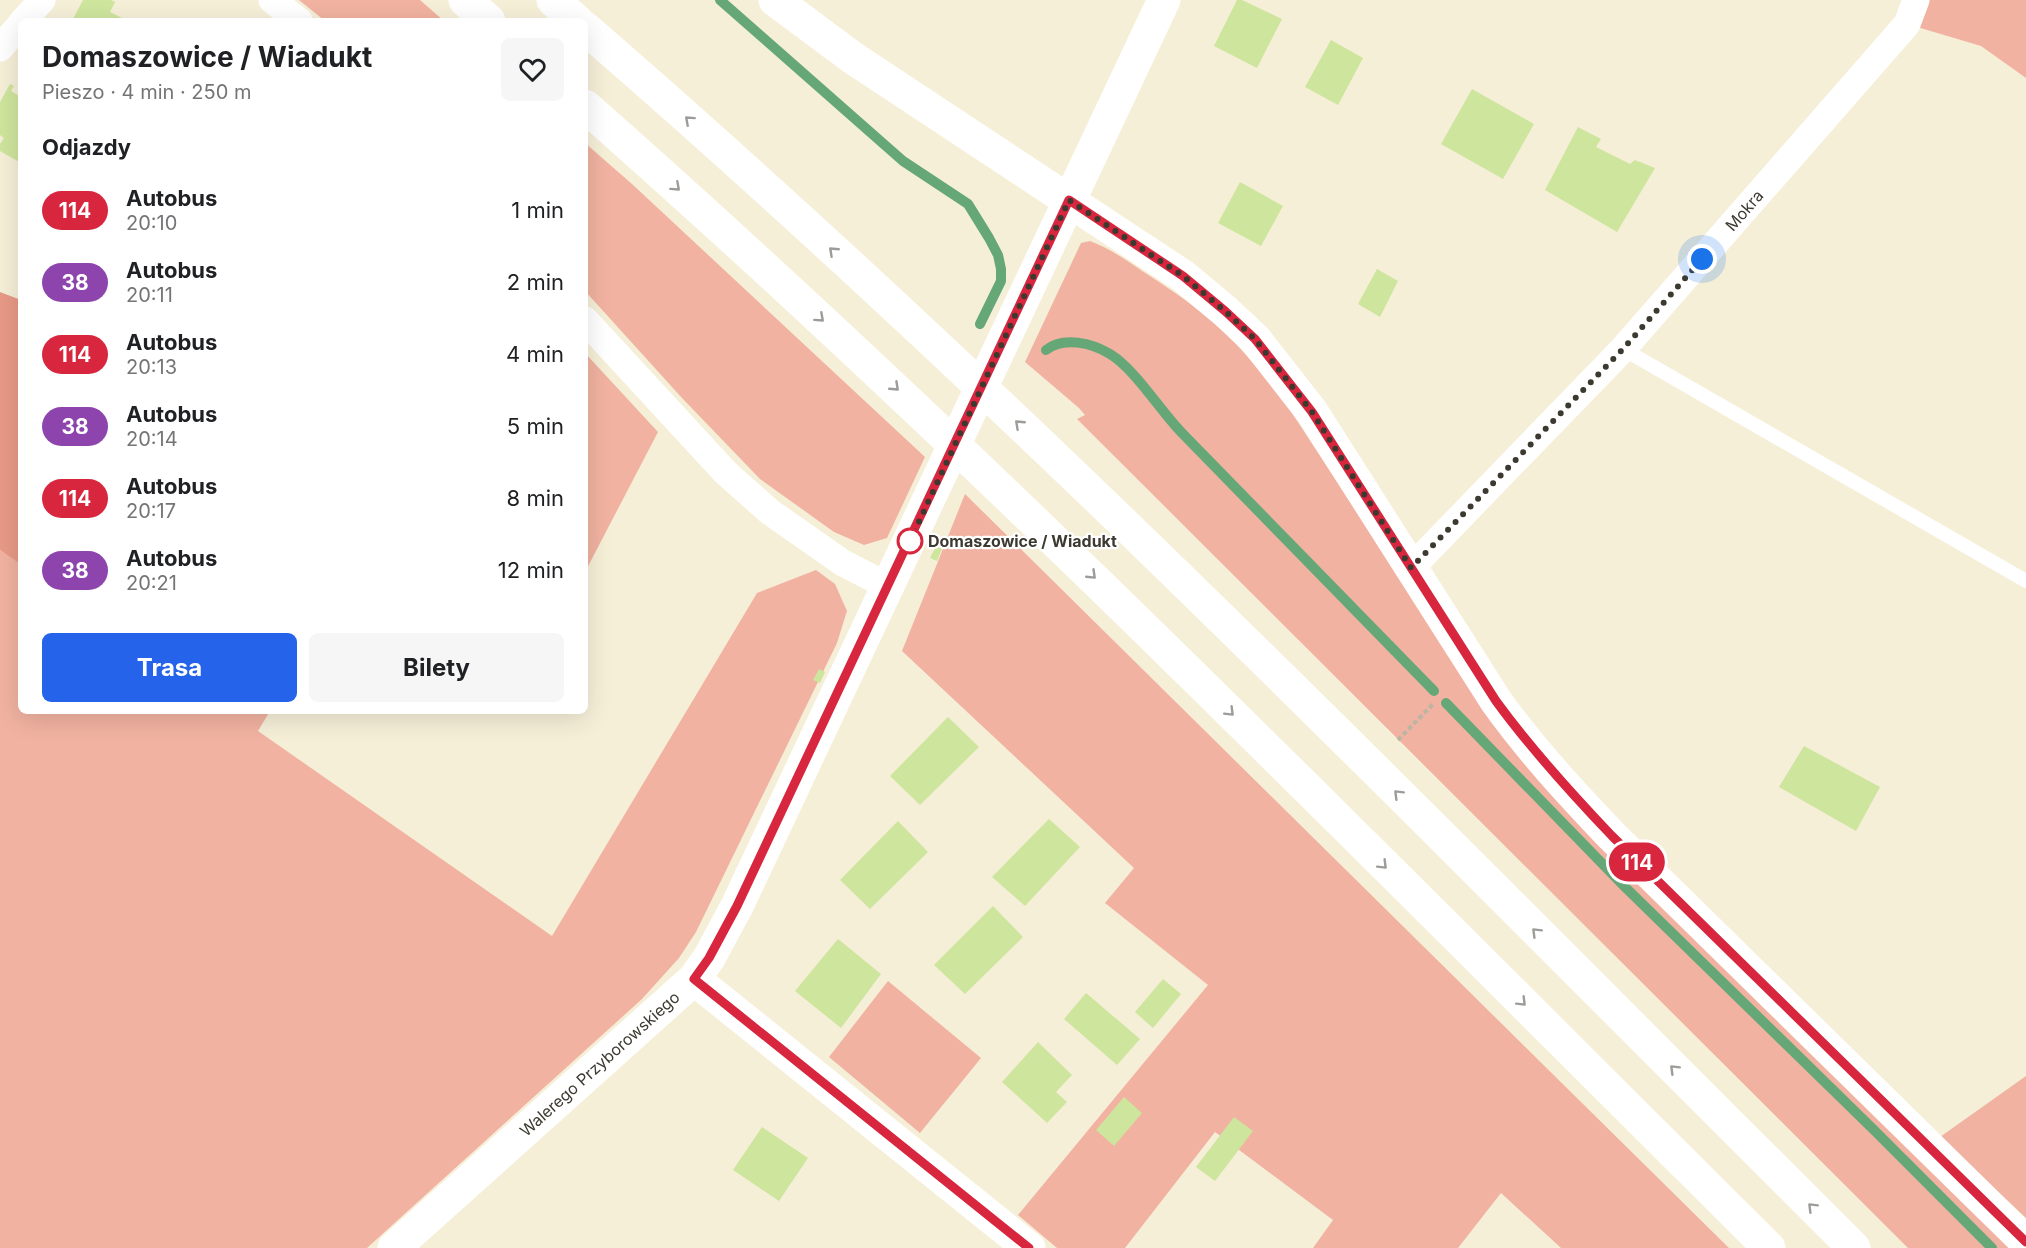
<!DOCTYPE html>
<html lang="pl">
<meta charset="utf-8">
<style>
body{margin:0;font-family:Inter,sans-serif;background:#f6f6f6;color:#202124;height:100vh;display:flex;flex-direction:column;font-size:22px;white-space:nowrap}
*{box-sizing:border-box;margin:0}
p{font-size:20px;color:#757577}
.icon{flex:none;width:33px;height:33px;fill:none;stroke:currentColor;stroke-width:2;stroke-linecap:round;stroke-linejoin:round}
.map{position:relative;flex:1;overflow:hidden}
.panel{position:absolute;left:18px;top:18px;width:570px;height:696px;display:flex;flex-direction:column;background:#fff;border-radius:9px;box-shadow:0 6px 24px #0002}
.panel>*{flex:none}
.badge{padding:0 12px;border-radius:20px;font-size:21px;line-height:39px}
.you{position:absolute;width:30px;height:30px;margin:-15px;border:4px solid #fff;border-radius:50%;background:#1a73e8;box-shadow:0 0 0 9px #1a73e833}
.map>.badge{position:absolute;translate:-50% -50%;box-shadow:0 0 0 3px #fff}
h2{padding:0 24px;font-size:22px;line-height:54px}
.round{display:grid;place-items:center;flex:none;width:63px;height:63px;border-radius:9px;background:#f6f6f6}
.head{display:flex;align-items:center;justify-content:space-between;height:102px;padding:0 24px}
h1{font-size:28px;font-weight:700;line-height:45px}
.button{display:flex;gap:12px;margin-top:auto;padding:12px 24px}
.button a{flex:1;height:69px;border-radius:9px;background:#2563eb;color:#fff;font-size:24px;font-weight:700;line-height:69px;text-align:center}
.button a+a{background:#f6f6f6;color:#202124}
ul{padding:0;list-style:none}
li{display:flex;align-items:center;gap:18px;height:72px;padding:0 24px}
li div{flex:1}
li b{display:block;font-size:22px}
li em{font-style:normal}
li .badge{min-width:66px;font-weight:700;text-align:center}
.map>svg:first-child{display:block}
</style>
<div class="map">
<svg width="2026" height="1248" viewBox="0 0 2026 1248">
<rect width="100%" height="100%" fill="#f6efd8"/>
<g fill="#f1b2a1">
<polygon points="299,0 420,0 444,21 325,21"/>
<polygon points="1916,0 2026,0 2026,78 1981,46 1907,24"/>
<polygon points="585,143 632,184 925,457 887,538 864,545 834,532 760,479 682,398 585,291"/>
<path d="M1090,241C1112,249 1130,263 1150,276C1174,292 1200,309 1221,329C1241,348 1259,370 1277,390L1486,710L2013,1248H1908L1077,419L1085,415L1079,408L1025,362L1081,243Z"/>
<polygon points="585,353 658,432 585,572"/>
<polygon points="965,494 1729,1248 1561,1248 1501,1193 1458,1248 1313,1248 1333,1220 1215,1132 1125,1248 1057,1248 1018,1215 1208,985 1105,903 1134,868 902,651"/>
<polygon points="0,550 19,563 21,561 21,711 270,711 258,731 552,936 757,593 816,570 835,584 847,611 837,643 696,932 679,958 642,999 367,1248 0,1248"/>
<polygon points="888,981 981,1058 920,1133 829,1057"/>
<polygon points="2026,1076 2026,1218 1940,1137"/>
</g>
<polygon fill="#e79a86" points="0,292 21,300 20,564 0,550"/>
<g fill="none" stroke-linecap="round" stroke-linejoin="round">
<g stroke="#66a778" stroke-width="10">
<polyline points="720,0 903,161 968,204 989,238 998,255 1001,269 1001,281 980,324"/>
<path d="M1046,350C1063,336 1092,343 1110,354C1135,369 1161,412 1183,434C1267,520 1350,605 1434,691"/>
<polyline points="1446,703 1626,888 1874,1130 1992,1248"/>
</g>
</g>
<g fill="#cee59d">
<polygon points="83,0 111,0 115,2 110,12 128,21 72,21"/>
<polygon points="1237,0 1242,0 1282,19 1257,68 1214,46"/>
<polygon points="1331,40 1363,58 1338,105 1305,87"/>
<polygon points="10,84 14,86 11,91 21,97 21,163 0,151 0,144 4,138 0,135 0,102"/>
<polygon points="1472,89 1534,124 1503,179 1441,144"/>
<polygon points="1578,127 1601,139 1596,147 1630,164 1635,160 1655,168 1617,232 1545,190"/>
<polygon points="1240,182 1283,206 1261,246 1218,223"/>
<polygon points="1377,269 1398,281 1380,317 1358,304"/>
<polygon points="936,546 942,549 937,561 930,558"/>
<polygon points="819,669 825,672 820,683 813,680"/>
<polygon points="948,717 979,747 920,805 890,776"/>
<polygon points="1804,746 1880,787 1856,831 1779,787"/>
<polygon points="1049,819 1080,847 1025,906 992,877"/>
<polygon points="898,821 928,852 870,909 840,880"/>
<polygon points="993,906 1023,937 965,994 934,965"/>
<polygon points="838,939 881,974 841,1028 795,991"/>
<polygon points="1163,979 1181,994 1153,1028 1135,1012"/>
<polygon points="1086,993 1140,1039 1117,1065 1064,1019"/>
<polygon points="1038,1042 1072,1075 1056,1092 1067,1102 1047,1123 1002,1082"/>
<polygon points="1124,1097 1142,1113 1114,1146 1096,1130"/>
<polygon points="1234,1117 1253,1131 1215,1181 1196,1167"/>
<polygon points="762,1127 808,1158 779,1201 733,1170"/>
</g>
<g fill="none" stroke-linecap="round" stroke-linejoin="round">
<polyline stroke="#bbb5a3" stroke-width="4" stroke-dasharray="4.5 3" stroke-linecap="butt" points="1398,740 1433,704"/>
<polyline stroke="#fff" stroke-width="14" points="1623,349 2026,581"/>
<g stroke="#fff" stroke-width="27">
<polyline points="272,0 299,21"/>
<polyline points="23,21 42,0"/>
<polyline points="0,48 21,24"/>
<polyline points="585,320 726,473 770,512 843,563 888,586"/>
<path id="s1" d="M1411,568L1623,349L1907,24L1916,0"/>
</g>
<g stroke="#fff" stroke-width="33">
<path d="M775,0L853,58L1183,276L1225,311L1255,339L1312,412L1496,701C1531,750 1571,793 1612,836L2026,1242"/>
<polyline points="694,979 1029,1248"/>
<path id="s2" d="M394,1248L694,979L709,958L737,906L1164,0"/>
</g>
<g stroke="#fff" stroke-width="33">
<polyline points="465,0 489,21"/>
<polyline points="553,0 577,21"/>
<path d="M585,28C1029,412 1438,834 1854,1248"/>
<path d="M585,106C997,469 1380,862 1769,1248"/>
</g>
</g>
<defs><path id="oneway-chevron" d="M-2-3.5L2.5 0L-2 3.5" fill="none" stroke-width="1.6" stroke-linecap="round" stroke-linejoin="round" transform="scale(1.5)"/></defs>
<g stroke="#9e9c98">
<use href="#oneway-chevron" transform="translate(689 120) rotate(-138)"/>
<use href="#oneway-chevron" transform="translate(676 187) rotate(42)"/>
<use href="#oneway-chevron" transform="translate(833 251) rotate(-137)"/>
<use href="#oneway-chevron" transform="translate(820 318) rotate(42)"/>
<use href="#oneway-chevron" transform="translate(895 387) rotate(43)"/>
<use href="#oneway-chevron" transform="translate(1019 424) rotate(-137)"/>
<use href="#oneway-chevron" transform="translate(1092 575) rotate(44)"/>
<use href="#oneway-chevron" transform="translate(1230 712) rotate(45)"/>
<use href="#oneway-chevron" transform="translate(1398 794) rotate(-135)"/>
<use href="#oneway-chevron" transform="translate(1383 865) rotate(45)"/>
<use href="#oneway-chevron" transform="translate(1536 932) rotate(-135)"/>
<use href="#oneway-chevron" transform="translate(1522 1002) rotate(45)"/>
<use href="#oneway-chevron" transform="translate(1674 1069) rotate(-135)"/>
<use href="#oneway-chevron" transform="translate(1812 1207) rotate(-135)"/>
</g>
<g fill="none" stroke-linecap="round" stroke-linejoin="round">
<g stroke="#fff" stroke-width="14">
<path id="line" d="M1029,1248L694,979L709,958L737,906L1069,200L1183,276L1225,311L1255,339L1312,412L1496,701C1531,749 1571,793 1612,836L2026,1242"/>
</g>
<use href="#line" stroke="#d7263d" stroke-width="9"/>
<polyline stroke="#3c3930" stroke-width="6" stroke-dasharray="0 10.8" points="910,541 1069,200 1183,276 1225,311 1255,339 1312,412 1411,568 1623,349 1702,259"/>
</g>
<circle fill="#fff" stroke="#d7263d" stroke-width="3" cx="910" cy="541" r="12"/>
<g text-anchor="middle" stroke-width="4.5" stroke-linejoin="round" paint-order="stroke">
<g font-size="16" fill="#3c3930" stroke="#fff">
<text dy="6" stroke="none"><textPath href="#s1" startOffset="489">Mokra</textPath></text>
<text dy="6" stroke="none"><textPath href="#s2" startOffset="276">Walerego Przyborowskiego</textPath></text>
</g>
<g font-size="16" font-weight="bold" fill="#3c3930" stroke="#fff" text-anchor="start">
<text x="928" y="547">Domaszowice / Wiadukt</text>
</g>
</g>
</svg>
<div class="you" style="left:1702px;top:259px"></div>
<b class="badge" style="left:1637px;top:862px;background:#d7263d;color:#fff">114</b>
<section class="panel">
<div class="head"><div><h1>Domaszowice / Wiadukt</h1><p>Pieszo · 4 min · 250 m</p></div><a class="round"><svg class="icon" aria-label="heart" viewBox="0 0 24 24"><path d="M12 20l-8-8c-3-5 5-10 8-4 3-6 11-1 8 4z"/></svg></a></div>
<h2>Odjazdy</h2>
<ul>
<li><span class="badge" style="background:#d7263d;color:#fff">114</span><div><b>Autobus</b><p>20:10</p></div><em>1 min</em></li>
<li><span class="badge" style="background:#8e44ad;color:#fff">38</span><div><b>Autobus</b><p>20:11</p></div><em>2 min</em></li>
<li><span class="badge" style="background:#d7263d;color:#fff">114</span><div><b>Autobus</b><p>20:13</p></div><em>4 min</em></li>
<li><span class="badge" style="background:#8e44ad;color:#fff">38</span><div><b>Autobus</b><p>20:14</p></div><em>5 min</em></li>
<li><span class="badge" style="background:#d7263d;color:#fff">114</span><div><b>Autobus</b><p>20:17</p></div><em>8 min</em></li>
<li><span class="badge" style="background:#8e44ad;color:#fff">38</span><div><b>Autobus</b><p>20:21</p></div><em>12 min</em></li>
</ul>
<div class="button"><a>Trasa</a><a>Bilety</a></div>
</section>
</div>
